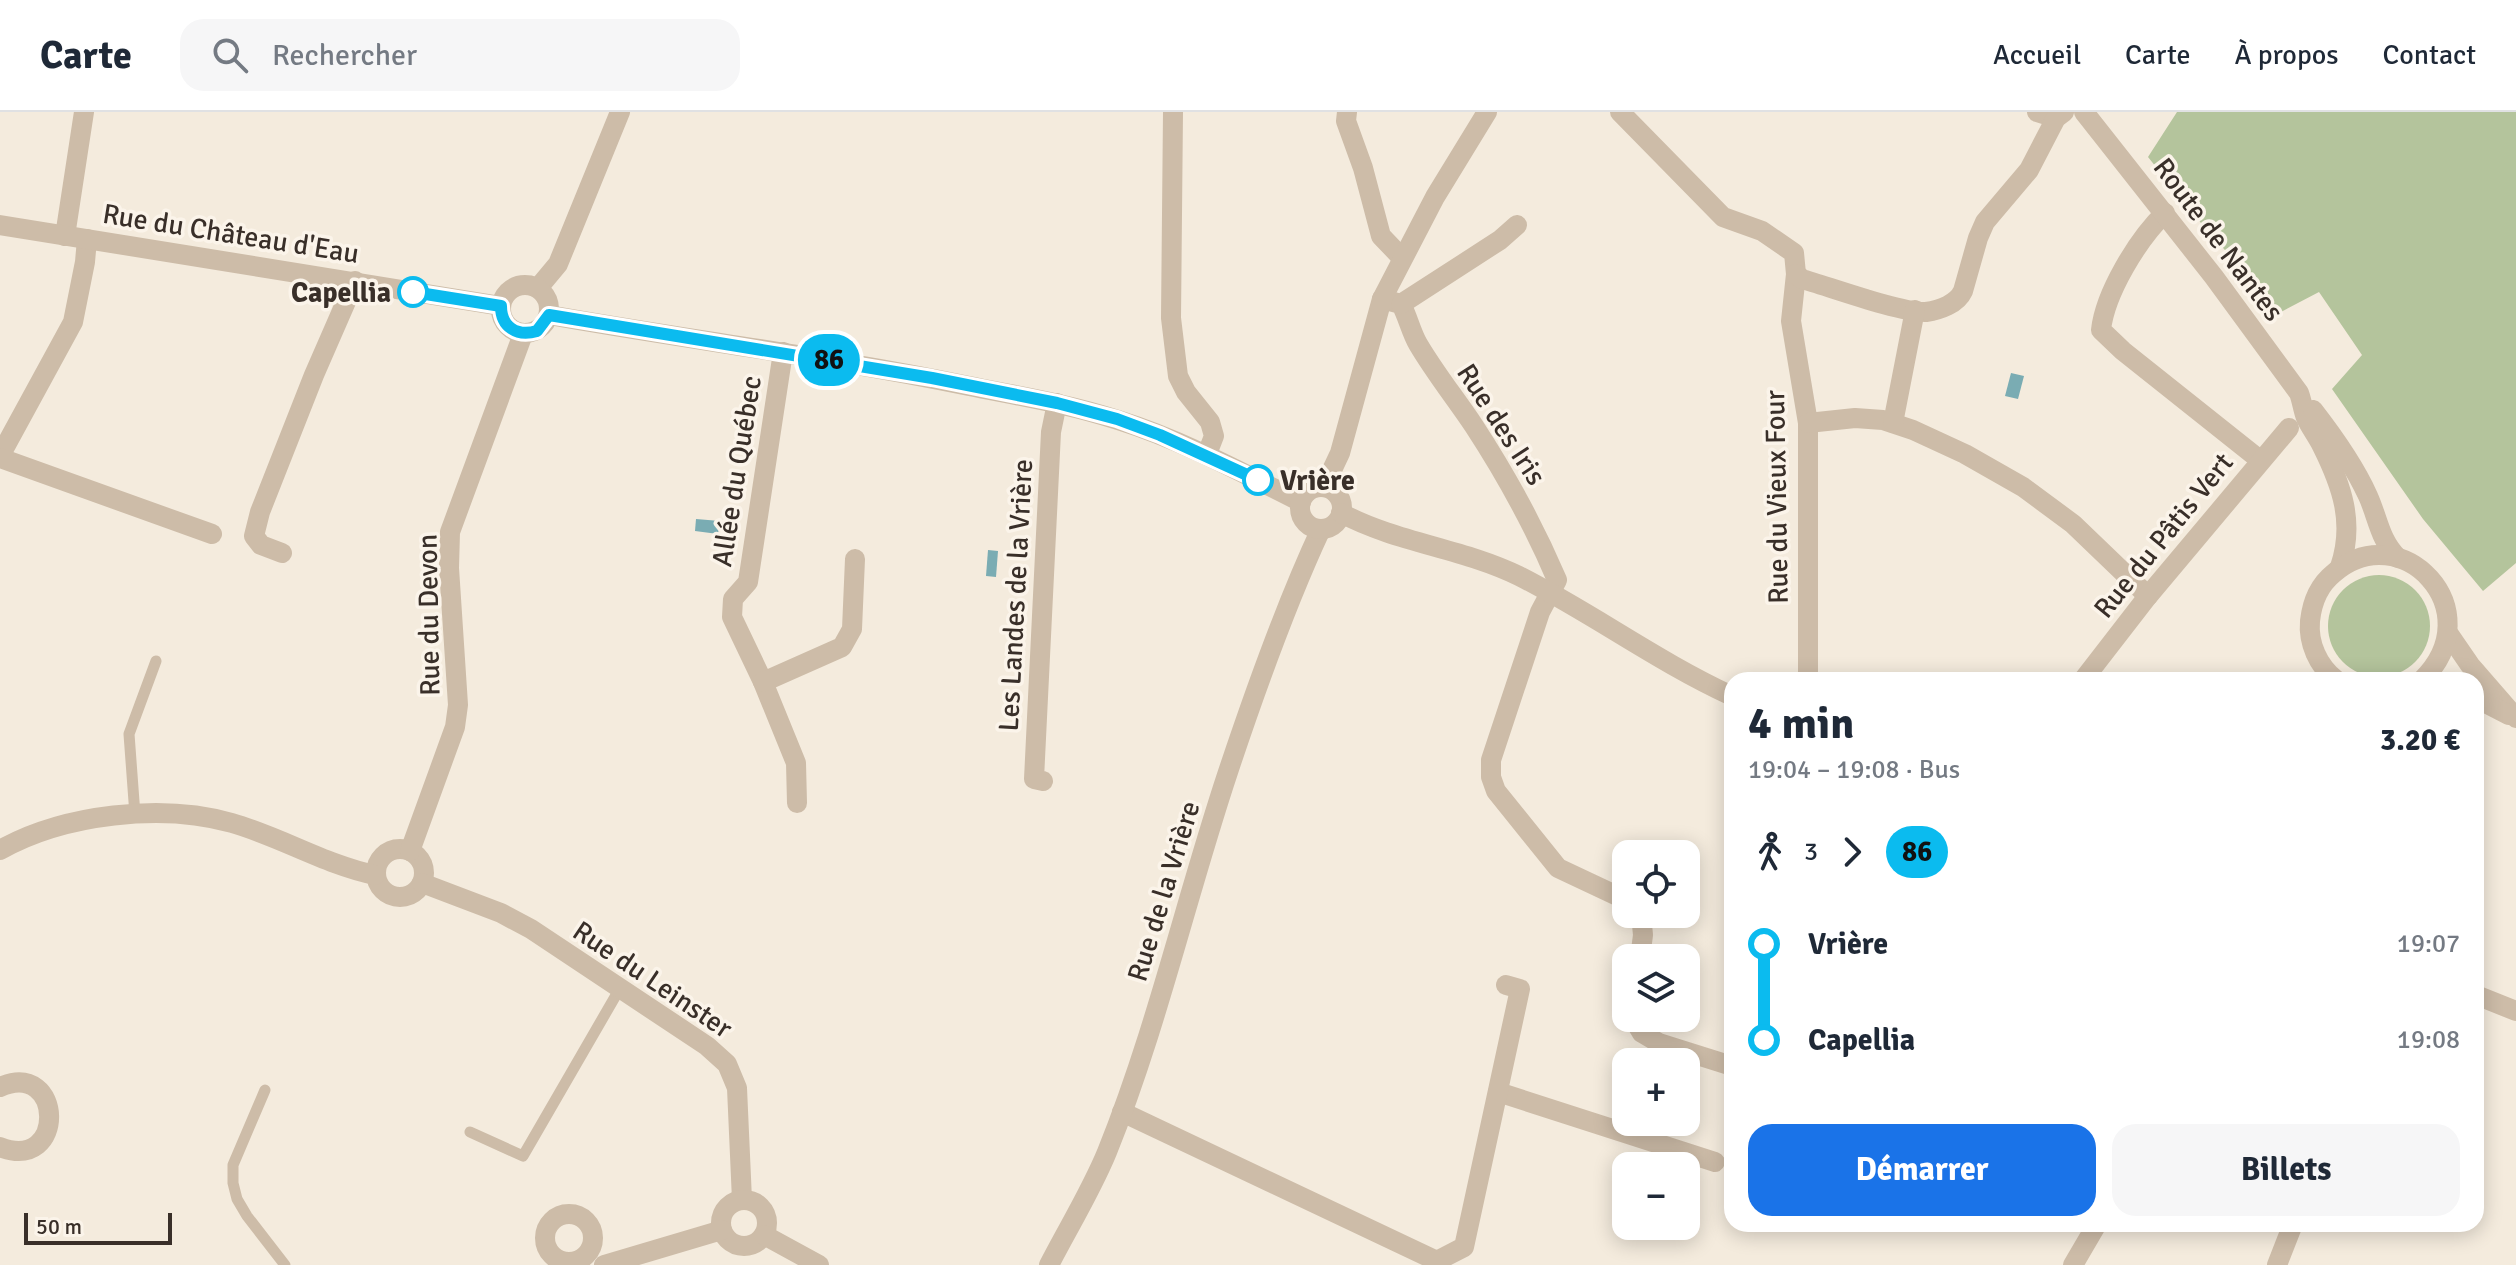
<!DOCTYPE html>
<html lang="fr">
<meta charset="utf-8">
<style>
body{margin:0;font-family:Signika,sans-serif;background:#f6f6f7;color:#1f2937;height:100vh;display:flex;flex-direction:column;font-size:30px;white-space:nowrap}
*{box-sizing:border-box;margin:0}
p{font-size:26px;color:#747a83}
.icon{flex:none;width:44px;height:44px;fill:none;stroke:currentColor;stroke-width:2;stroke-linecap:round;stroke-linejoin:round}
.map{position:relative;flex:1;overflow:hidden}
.side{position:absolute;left:1724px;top:560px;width:760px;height:560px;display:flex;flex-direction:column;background:#fff;border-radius:24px;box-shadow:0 4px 20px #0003}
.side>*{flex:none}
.badge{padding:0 16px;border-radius:26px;font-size:28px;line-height:52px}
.controls{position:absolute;left:1612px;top:728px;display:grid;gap:16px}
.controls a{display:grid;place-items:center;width:88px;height:88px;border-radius:16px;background:#fff;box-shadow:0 4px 20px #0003;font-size:40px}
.scale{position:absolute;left:24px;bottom:20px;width:148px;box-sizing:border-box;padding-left:8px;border:4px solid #392f29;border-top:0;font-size:22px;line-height:28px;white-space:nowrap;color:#392f29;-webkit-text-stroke:6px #fbf4ea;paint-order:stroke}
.map>.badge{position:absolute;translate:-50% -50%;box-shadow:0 0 0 4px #fff}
.legs{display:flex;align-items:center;gap:12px;height:88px;padding:0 24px;font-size:26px}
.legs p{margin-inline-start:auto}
.overview{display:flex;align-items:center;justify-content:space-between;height:136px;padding:0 24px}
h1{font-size:44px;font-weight:700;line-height:60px}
.button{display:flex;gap:16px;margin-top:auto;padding:16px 24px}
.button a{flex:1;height:92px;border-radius:24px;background:#1a73e8;color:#fff;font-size:32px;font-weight:700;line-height:92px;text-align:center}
.button a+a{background:#f6f6f7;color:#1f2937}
ul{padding:0 24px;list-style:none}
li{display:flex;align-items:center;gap:28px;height:96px;font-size:30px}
li i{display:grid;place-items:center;width:12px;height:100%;margin:0 10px;background:currentColor}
li i::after{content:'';width:20px;height:20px;margin:-10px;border:6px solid;border-radius:50%;background:#fff}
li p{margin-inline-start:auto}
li:first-child i{background:linear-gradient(#0000 50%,currentColor 0)}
li:last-child i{background:linear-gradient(currentColor 50%,#0000 0)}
header{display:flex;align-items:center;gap:48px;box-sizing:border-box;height:112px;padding:0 40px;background:#fff;border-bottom:2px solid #e0e1e3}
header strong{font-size:38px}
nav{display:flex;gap:44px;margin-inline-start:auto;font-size:28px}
.search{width:560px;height:72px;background:#f6f6f7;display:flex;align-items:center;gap:20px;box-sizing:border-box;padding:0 28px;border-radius:24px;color:#747a83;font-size:30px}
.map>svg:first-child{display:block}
</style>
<header>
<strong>Carte</strong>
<div class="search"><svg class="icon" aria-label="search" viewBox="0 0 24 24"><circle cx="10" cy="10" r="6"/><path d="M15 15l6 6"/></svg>Rechercher</div>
<nav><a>Accueil</a><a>Carte</a><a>À propos</a><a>Contact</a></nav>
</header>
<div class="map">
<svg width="2516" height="1153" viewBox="0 0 2516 1153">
<rect width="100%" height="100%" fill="#f4ebdd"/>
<g fill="#b4c49c">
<polygon points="2177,0 2516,0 2516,451 2483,479 2423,407 2332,277 2362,243 2319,180 2281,200 2205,116 2148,45"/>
<circle cx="2379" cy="514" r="51"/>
</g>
<g fill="#7aacb3">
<polygon points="2011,261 2024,264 2018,287 2005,284"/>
<polygon points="696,407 720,409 718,422 695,419"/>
<polygon points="988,438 998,439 996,465 986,464"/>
</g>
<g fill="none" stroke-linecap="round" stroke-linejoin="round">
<g stroke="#cdbca8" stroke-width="11">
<polyline points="135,703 129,622 156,549"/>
<polyline points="265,978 233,1053 233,1071 237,1087 247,1104 285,1153"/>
<polyline points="470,1020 523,1044 619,878"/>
<polyline points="569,1151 569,1153"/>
</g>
<g stroke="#cdbca8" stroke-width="20">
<polyline points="1173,0 1171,206 1178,264 1186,280 1210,310 1214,324 1207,342"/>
<polyline points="1347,0 1346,9 1363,56 1381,124 1402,146"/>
<polyline points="1620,0 1723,105 1762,119 1794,141 1796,162 1791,209 1808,311 1808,568"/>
<polyline points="2037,0 2056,6"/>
<path d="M2165,101C2138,127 2105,181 2101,218L2123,239L2260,348"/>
<polyline points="65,124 84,0"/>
<path d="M1796,162L1802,167C1830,175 1901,201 1926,200C1940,198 1957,192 1963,179L1978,126L1985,110L2029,58L2056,6L2064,0"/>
<polyline points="538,176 558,152 620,0"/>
<path d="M1382,187L1401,192C1408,205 1411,220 1418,232C1435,261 1456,287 1474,314C1506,363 1534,414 1557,468L1540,500L1491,648V665L1496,679L1558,756L1626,788"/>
<polyline points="1401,192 1500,128 1517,113"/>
<polyline points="783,240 748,470 733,487 732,505 763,570 796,651 797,691"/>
<polyline points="1808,311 1855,306 1883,308 1913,318 1965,342 2023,375 2073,412 2148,484"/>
<polyline points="1893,311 1915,198"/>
<polyline points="0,344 73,210 85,150 87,127"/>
<polyline points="0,346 212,422"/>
<polyline points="1324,375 1340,341 1382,187 1435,85 1487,0"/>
<polyline points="282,441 261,433 254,424 260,400 314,263 355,169"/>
<polyline points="2083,568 2148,484 2289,316"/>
<polyline points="763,570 842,535 852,517 855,447"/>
<polyline points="1043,669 1034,667 1051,320 1057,291"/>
<circle cx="400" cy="761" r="24"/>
<path d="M0,738C64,702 162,691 232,711C281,725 326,753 375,763"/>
<polyline points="410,739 455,615 458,593 449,456 450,420 523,222"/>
<polyline points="422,771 501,801 531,817 707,934 727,952 737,976 742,1088"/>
<polyline points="1640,846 1643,823 1641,802"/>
<polyline points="2476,883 2516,899"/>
<polyline points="1633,906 1642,921 1659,931 1732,954"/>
<path d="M0,975C64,947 67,1061 0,1035"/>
<polyline points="1498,980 1715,1050"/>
<polyline points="1122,1000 1437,1149 1464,1135 1520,877 1506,873"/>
<circle cx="744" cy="1111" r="23"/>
<circle cx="569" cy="1126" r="24"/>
<polyline points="764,1123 819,1153"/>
<polyline points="604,1153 722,1118"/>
<path d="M1049,1153C1068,1116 1091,1079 1107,1040C1157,916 1186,786 1228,660C1255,579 1285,494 1321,417"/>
<polyline points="2277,1153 2293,1112"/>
</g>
<g stroke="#cdbca8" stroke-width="20">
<path d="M2084,0L2214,165L2299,281C2302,289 2303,298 2306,306C2310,315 2317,324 2322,334C2342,374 2355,411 2340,455"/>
<polyline points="0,113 501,194"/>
<circle cx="525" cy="197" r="24"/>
<path d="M549,203C689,228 830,245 969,274C1019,284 1069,292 1118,308C1182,328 1241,360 1301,390"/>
<path d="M2313,298C2334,325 2354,353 2368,384C2378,406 2380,429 2398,446"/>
<circle cx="1321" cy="396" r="21"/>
<path d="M1341,401C1397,431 1462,436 1519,464C1592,501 1658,550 1732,584"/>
<polyline points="2448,521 2470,553 2516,606"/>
<path d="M2336,568C2318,554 2308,531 2310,509C2312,490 2319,473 2334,461C2401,403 2493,498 2422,568"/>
<polyline points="2476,586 2509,603"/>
<polyline points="2073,1153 2097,1112"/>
</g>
</g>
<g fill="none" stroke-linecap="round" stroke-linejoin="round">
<g stroke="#fff" stroke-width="18">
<path id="line-1" d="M413,180L501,194C501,215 517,225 537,219L549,203L932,266L1057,291L1117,307L1160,323L1258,368"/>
</g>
<use href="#line-1" stroke="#0bbbef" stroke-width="12"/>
</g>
<g fill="#fff" stroke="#0bbbef" stroke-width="4">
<circle cx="413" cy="180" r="14"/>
<circle cx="1258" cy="368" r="14"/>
</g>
<g text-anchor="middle" stroke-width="7" stroke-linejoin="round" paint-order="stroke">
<g font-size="28" fill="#392f29" stroke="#fbf4ea">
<text transform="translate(231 121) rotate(9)" y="10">Rue du Château d'Eau</text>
<text transform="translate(2219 127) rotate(53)" y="10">Route de Nantes</text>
<text transform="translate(1502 312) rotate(57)" y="10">Rue des Iris</text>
<text transform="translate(736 359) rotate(-81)" y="10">Allée du Québec</text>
<text transform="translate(1776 385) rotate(-91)" y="10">Rue du Vieux Four</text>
<text transform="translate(2163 423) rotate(-51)" y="10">Rue du Pâtis Vert</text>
<text transform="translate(1015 483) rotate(-87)" y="10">Les Landes de la Vrière</text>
<text transform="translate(428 503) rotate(-91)" y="10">Rue du Devon</text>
<text transform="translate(1163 779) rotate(-73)" y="10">Rue de la Vrière</text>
<text transform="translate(653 867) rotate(34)" y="10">Rue du Leinster</text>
</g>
<g font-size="28" font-weight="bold" fill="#392f29" stroke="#fbf4ea" text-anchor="end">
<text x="391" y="190">Capellia</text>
<text x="1280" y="378" text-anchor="start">Vrière</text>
</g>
</g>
</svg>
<div class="controls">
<a><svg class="icon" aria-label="locate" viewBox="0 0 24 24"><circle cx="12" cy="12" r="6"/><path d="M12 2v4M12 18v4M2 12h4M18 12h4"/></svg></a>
<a><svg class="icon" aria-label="layers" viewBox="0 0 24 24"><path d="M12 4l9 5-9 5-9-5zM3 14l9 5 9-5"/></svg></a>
<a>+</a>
<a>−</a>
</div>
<div class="scale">50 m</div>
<b class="badge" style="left:829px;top:248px;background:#0bbbef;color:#111">86</b>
<section class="side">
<div class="overview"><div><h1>4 min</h1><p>19:04 – 19:08 · Bus</p></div><b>3.20 €</b></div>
<div class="legs"><svg class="icon" aria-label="walk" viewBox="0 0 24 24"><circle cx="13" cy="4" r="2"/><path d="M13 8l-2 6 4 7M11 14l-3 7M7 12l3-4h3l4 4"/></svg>3<svg class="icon" aria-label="forward" viewBox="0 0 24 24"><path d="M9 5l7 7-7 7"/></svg><b class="badge" style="background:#0bbbef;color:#111">86</b></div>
<ul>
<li><i style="color:#0bbbef"></i><b>Vrière</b><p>19:07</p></li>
<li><i style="color:#0bbbef"></i><b>Capellia</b><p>19:08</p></li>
</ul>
<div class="button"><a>Démarrer</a><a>Billets</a></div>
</section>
</div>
